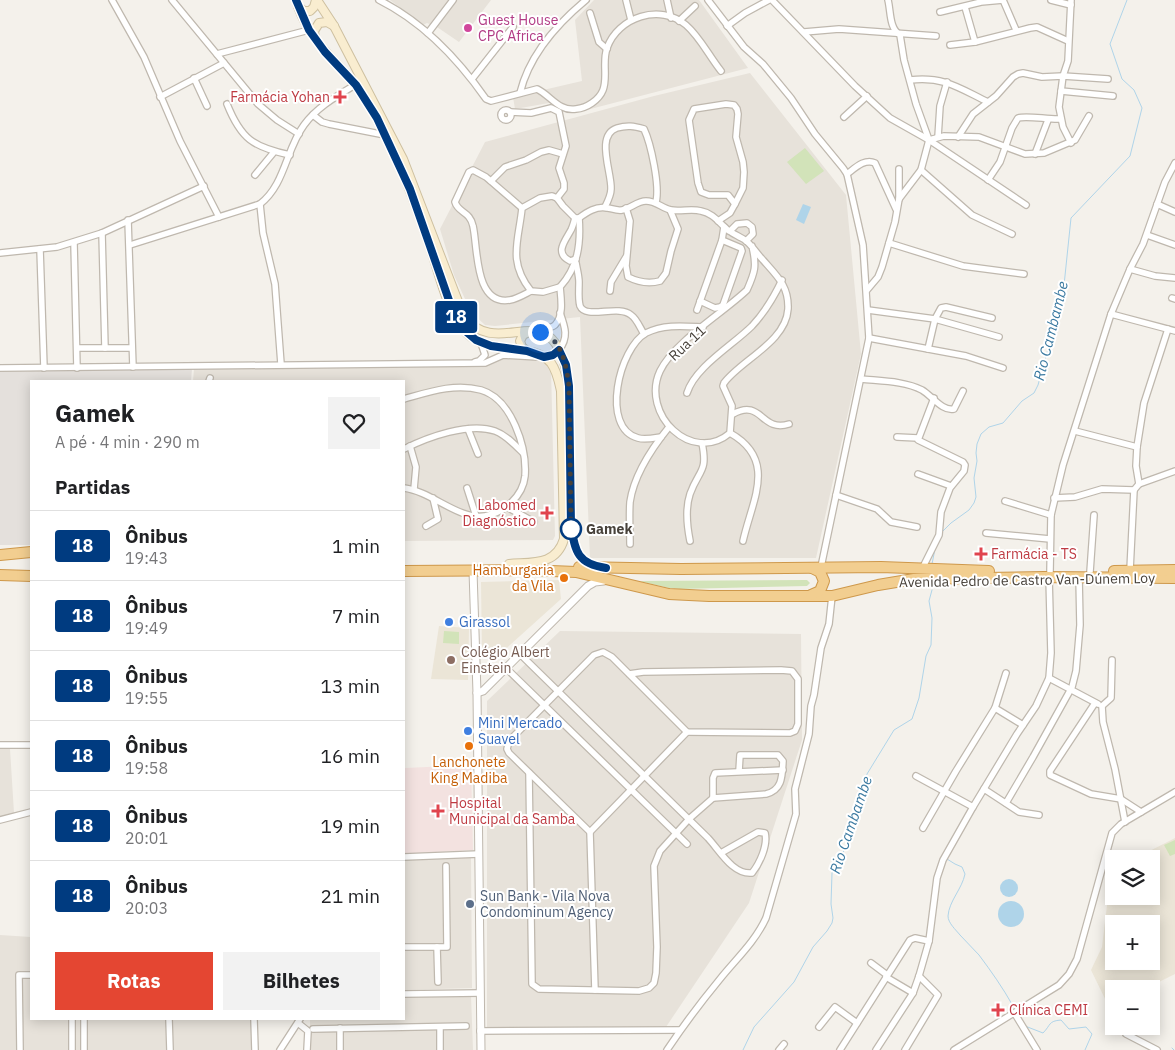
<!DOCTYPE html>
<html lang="pt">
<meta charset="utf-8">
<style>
body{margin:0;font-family:"IBM Plex Sans",sans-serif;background:#f2f2f2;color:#202124;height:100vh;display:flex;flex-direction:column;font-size:19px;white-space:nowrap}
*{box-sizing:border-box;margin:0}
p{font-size:16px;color:#757577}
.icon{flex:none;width:28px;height:28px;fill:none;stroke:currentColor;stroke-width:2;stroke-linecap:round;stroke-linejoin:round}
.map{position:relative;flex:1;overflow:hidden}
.panel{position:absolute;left:30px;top:380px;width:375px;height:640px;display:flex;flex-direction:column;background:#fff;border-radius:0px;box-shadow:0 2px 12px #0003}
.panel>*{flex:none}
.badge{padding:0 10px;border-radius:4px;font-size:18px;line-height:32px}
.fabs{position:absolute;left:1105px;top:850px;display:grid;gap:10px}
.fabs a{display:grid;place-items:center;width:55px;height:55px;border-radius:0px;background:#fff;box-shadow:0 2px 12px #0003;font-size:25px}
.you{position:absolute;width:25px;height:25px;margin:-12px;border:4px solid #fff;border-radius:50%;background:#1a73e8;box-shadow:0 0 0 8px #1a73e833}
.map>.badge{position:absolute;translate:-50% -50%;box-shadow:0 0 0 2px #fff}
h2{padding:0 25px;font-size:19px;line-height:45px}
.round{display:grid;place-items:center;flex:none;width:52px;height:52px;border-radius:0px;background:#f2f2f2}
.headline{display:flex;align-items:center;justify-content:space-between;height:85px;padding:0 25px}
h1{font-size:24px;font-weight:700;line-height:38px}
.button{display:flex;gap:10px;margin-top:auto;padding:10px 25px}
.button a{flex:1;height:58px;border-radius:0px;background:#e44632;color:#fff;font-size:20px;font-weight:700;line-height:58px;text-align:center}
.button a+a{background:#f2f2f2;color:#202124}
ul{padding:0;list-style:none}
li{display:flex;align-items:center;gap:15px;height:70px;padding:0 25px;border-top:1px solid #e0e0e0}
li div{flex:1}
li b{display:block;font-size:19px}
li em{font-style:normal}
li .badge{min-width:55px;font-weight:700;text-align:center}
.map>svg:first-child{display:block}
</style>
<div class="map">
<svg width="1175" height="1050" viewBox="0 0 1175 1050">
<rect width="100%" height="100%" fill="#f4f1eb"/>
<g fill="#e7e2da">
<polygon points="390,0 491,0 459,42 437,27 427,23 423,25"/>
<polygon points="594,0 699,0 748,68 575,113 549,103 515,109 513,97 582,81 575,20"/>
<polygon points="750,73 846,195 861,354 816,558 590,558 580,317 495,326 485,325 471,312 454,275 440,229 485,142 654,96"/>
<polygon points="503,358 539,359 546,361 551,368 555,536 553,540 404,541 404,381 193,381 194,369 485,366"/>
<polygon points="560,631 801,634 802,740 749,903 666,1027 487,1028 487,701"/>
<polygon points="0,748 10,749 14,813 0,817"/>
<polygon points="471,858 472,988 404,990 404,859"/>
<polygon points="0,935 31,937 31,1019 252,1019 252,1050 0,1050"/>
<polygon points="471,995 473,1050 310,1050 310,1019 404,1019 404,996"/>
</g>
<polygon fill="#e4e0dc" points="192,369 191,381 31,381 31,545 0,545 0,371"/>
<g fill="#ebe5d7" fill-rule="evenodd">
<polygon points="559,580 561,599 500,654 482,656 481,582"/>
<polygon points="439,626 469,628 468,680 431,679"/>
<path d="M1175,838V974L1145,989H1114V1004L1109,1007L1091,970L1102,947L1108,897L1114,885V896H1151V859H1134ZM1114,924H1151V961H1114Z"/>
</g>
<polygon fill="#f3e2e0" points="471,765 473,850 404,854 405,768"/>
<g fill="#d2e3b9">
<polygon points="805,148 824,171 806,184 787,162"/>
<polygon points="807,580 810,583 807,586 680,589 669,588 639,581"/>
<polygon points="444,631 459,632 459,644 443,643"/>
<polygon points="1175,840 1175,854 1170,856 1164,845"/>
</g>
<g fill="#afd4e9">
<polygon points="803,204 811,207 804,224 796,220"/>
<circle cx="1009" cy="888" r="9"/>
<circle cx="1011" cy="914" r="13"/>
</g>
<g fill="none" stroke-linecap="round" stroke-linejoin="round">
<g stroke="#afd4e9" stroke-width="1">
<polyline points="941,533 951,523 969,510 974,503 976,497 974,478 977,461 976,453 977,444 981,434 989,427 1003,423 1022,401 1034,393 1038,385 1063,295 1071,218 1130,156 1142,108 1134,90 1122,79 1110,44 1127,0"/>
<polyline points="932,564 935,549"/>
<path d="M947,859L955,864L962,867L965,874C962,889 949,901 948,916C948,923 956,930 960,935C966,942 973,948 979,955C991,971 1003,988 1013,1006"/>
<path d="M1025,1026L1043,1033C1051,1025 1048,1021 1061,1020L1069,1029L1086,1027L1092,1034L1085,1050"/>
<polyline points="1172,1048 1174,1050"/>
<polyline points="743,1050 754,1027 794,982 813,947 827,931 832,923 833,918 831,904 832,873 848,843 859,809 863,786 867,774 894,730 912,719 919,698 926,656 931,645 932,618 929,601 932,590"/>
</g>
<g stroke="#bfb8ae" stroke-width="8">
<g id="minor">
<polyline points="112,0 144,57 180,141 219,217"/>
<polyline points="172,0 258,104 277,120 299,134"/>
<path d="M379,0C423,22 458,59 486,99L491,101L537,89C550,95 559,112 576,109C587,108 599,100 603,90C608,77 602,62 607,48C618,17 660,3 686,25C700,37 709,56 721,71"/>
<polyline points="626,0 631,20"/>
<polyline points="667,0 671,18"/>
<polyline points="708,0 744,47 763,64 791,98 815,134 843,168 847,174 863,245 869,338 821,567"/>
<polyline points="772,0 855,86 890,118 929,140 1026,205"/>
<polyline points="1003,0 1016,30"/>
<polyline points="1051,0 1071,5"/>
<polyline points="965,7 975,42"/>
<polyline points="940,12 981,2 1003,0"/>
<polyline points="590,13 599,42 607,49"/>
<polyline points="679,21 695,6"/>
<polyline points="727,26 745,13 769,0"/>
<polyline points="804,32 839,29 936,36"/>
<polyline points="428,33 453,0"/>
<polyline points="950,45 975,42 1030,28 1037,27 1068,41"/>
<polyline points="217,54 309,30"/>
<polyline points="194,78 207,106"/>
<polyline points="472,79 513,27"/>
<path d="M910,80C944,76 959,88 988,102"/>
<polyline points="1061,91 1113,96"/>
<path d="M520,93C529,56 557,24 586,0"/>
<polyline points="160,97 224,63"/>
<path d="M227,104C241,139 253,147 290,155"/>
<polygon points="726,104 734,105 737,109 738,114 736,137 743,162 744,172 743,188 735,204 728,195 709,195 701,192 698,183 689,120 694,109"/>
<circle cx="506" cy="115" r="5"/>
<polyline points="510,112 531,113 551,108 559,112 566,146 559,168 564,183 564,189 557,198"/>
<polyline points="313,115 322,122 329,124 385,135"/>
<polyline points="844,117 867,96"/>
<polyline points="938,137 940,106 947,82"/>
<polyline points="958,137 973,114 996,96 1013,77 1018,74 1023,73 1042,77 1063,76 1108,79"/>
<polyline points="929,140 944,136 979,137 1025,154 1044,153 1075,140 1089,116"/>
<polyline points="1071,143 1063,127 1059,107 1063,76 1068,61 1071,0"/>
<polyline points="1035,154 1048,120"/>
<polyline points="921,170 972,215 1012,234"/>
<path d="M847,174C855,168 865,158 875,163L896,209"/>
<polyline points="255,175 274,152"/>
<path d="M988,180L1000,162L1012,128L1018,118C1027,115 1049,120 1061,119"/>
<polyline points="491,181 505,167 526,160 541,152 549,150 563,154"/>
<polyline points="899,199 899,169"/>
<polyline points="260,204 263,233 275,284 281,364"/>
<polyline points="1157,204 1175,212"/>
<path d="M605,207C608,201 611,195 611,189C612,173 595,135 617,128C627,125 634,126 644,129C651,144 660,186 656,202"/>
<path d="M522,208L486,177L473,170L469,172L455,202C458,213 470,211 473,226C478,247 474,306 510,300C517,299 525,294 531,291"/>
<path d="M626,208L630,221L626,266L628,277C638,282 649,284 660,281L666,273L671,251L678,229L670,210"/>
<path d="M575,218C574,222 573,226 571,230C565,241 554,253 570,261L576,259"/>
<polyline points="128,220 133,367"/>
<polyline points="718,221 730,213 735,204"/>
<polyline points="730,231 737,224 747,223 752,227 753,234 746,241"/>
<polyline points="102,233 105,348"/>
<polyline points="1147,235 1175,245"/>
<polyline points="74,243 77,368"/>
<polyline points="889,243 963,266 1024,274"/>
<path d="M130,245L260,204C285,185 286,149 304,125C317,107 337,96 355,85"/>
<polyline points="40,249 44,368"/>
<polyline points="0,253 57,247 102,233 204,186"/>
<path d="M576,263C577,269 579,276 579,282C579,290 578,299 580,306C586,320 618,304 631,315C637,319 640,328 644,334"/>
<polyline points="1130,269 1155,276 1175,278"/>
<path d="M560,287L543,292L531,291C507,261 519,240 522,208L540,198L552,196L557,198L563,206L575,218H579"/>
<path d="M867,290L878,277L882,267L895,222L899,199L921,170L929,140L916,104L904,60L900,35C889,28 891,12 888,0"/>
<polyline points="610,291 611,282 626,257"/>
<polyline points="1172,298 1175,299"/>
<polyline points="700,301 715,308 720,307 723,305 742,251 741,248 722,240"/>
<polyline points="697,310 722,240 724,227"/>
<polyline points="868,310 935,319 999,337"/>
<polyline points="1111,314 1175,331"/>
<path d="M535,331C540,329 551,329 555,325C564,316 561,298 560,287C578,267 581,244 579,218C587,212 596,206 607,208C611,208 616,211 622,210C630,209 637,201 646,201C656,201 662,208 671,210C681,212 691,208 701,211C713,213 720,224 729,231C734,234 740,237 745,240C752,245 757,254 763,260C777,276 789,286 788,309C786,342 741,360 724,383L723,386L732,406L730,433C692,465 640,414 660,371C674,342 723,313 747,290C755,272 757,266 752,246"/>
<polyline points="869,338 966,356 1003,368"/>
<polyline points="78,348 132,348"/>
<polyline points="928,349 935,319 941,308 946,307 992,318"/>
<path d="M559,350C569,337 565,327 560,313"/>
<polyline points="475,362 479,361 485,355 481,343"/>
<polyline points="0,368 485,363 503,355 538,357"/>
<path d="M861,379C880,381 905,381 922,390C932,396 943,412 954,409L963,391"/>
<polyline points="209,381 210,378"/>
<path d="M687,393C695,367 733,345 752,326C765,312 774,297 782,280"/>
<path d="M404,399C429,392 454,383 481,390C512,399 527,448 525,476C523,496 504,513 485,516C460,521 431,491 404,488"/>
<path d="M733,414C762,398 761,433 789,424"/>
<polyline points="468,429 478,454"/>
<polyline points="1075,431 1137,447"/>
<path d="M730,433C778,460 752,500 743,541"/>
<path d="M661,437C654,438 645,440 638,438C600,428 619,348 646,333C664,324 683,326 703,327"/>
<polyline points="897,437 918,438"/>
<polyline points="410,446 416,467 414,489"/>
<path d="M404,449C428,437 469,422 495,431C506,435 515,445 523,453"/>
<polyline points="918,474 951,486"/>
<polyline points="1139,484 1175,471"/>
<polyline points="467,488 476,516"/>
<polyline points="836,495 877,509 891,522 917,527"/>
<polyline points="1054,498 1075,497 1102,489 1134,490"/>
<polyline points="1005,501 1051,515"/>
<polyline points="507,507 534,522"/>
<polyline points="426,526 438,519 433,498"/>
<polyline points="986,533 1050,539"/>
<path d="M690,541C687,526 685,509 690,494C699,469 708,473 702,443"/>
<path d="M630,544C630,530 629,516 630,502C634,474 652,448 669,427"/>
<polyline points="922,569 939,535 941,512 950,488 964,471 965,465 963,462 918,440 934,398"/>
<polyline points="1130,570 1134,490 1139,484 1136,466 1137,447 1144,403 1168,329"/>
<polyline points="1050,572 1051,515 1063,465 1111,314 1130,269 1143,244 1165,182 1175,163"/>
<polyline points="1090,572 1094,515"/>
<path d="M520,654L708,838C720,851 733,875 752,873C760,863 768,845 765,833L758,832L721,853"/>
<polyline points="506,668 687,844"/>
<polyline points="1049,678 1098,704"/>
<polyline points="1095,703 1050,771 1050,775 1091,794 1121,799 1141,812"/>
<polyline points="1102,706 1103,722 1115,769 1125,822"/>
<polyline points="1102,706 1111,698 1112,660"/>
<polyline points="995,708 1023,725"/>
<polyline points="0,745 31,745"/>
<path d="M529,773L532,984L539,989L639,991L649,988L654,983L656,973L657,947L654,866L660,851L689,819L713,798L766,794C783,790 782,775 783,761L778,755H740L739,771"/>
<polyline points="916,776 973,807"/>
<polyline points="984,789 1019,812 1039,815"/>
<polyline points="713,798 713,778 715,773 783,770"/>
<polyline points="1006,803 1033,757 1072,687 1076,671 1080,625 1079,577"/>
<polyline points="0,820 31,812"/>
<polyline points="923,828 956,771 995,708 1006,673"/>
<polyline points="590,832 687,732"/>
<polyline points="404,857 479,854"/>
<polyline points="404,947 447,947 446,866"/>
<polyline points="437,947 438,982"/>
<polyline points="871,963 887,975"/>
<polyline points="886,977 913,993"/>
<polyline points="595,990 590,832 509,753 507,749 509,741 594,655 603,652 612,657 687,732 790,733 795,731 798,724 798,679 792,671 781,670 643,672 629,674"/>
<polyline points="404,994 480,993"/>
<polyline points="1015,1014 1037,1050"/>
<polyline points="72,1019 72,1050"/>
<polyline points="84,1019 84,1050"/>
<polyline points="169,1019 170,1050"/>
<polyline points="254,1019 255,1050"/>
<polyline points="298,1023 308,1031 307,1050"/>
<polyline points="440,1027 440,1050"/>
<polyline points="819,1027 835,1007 857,1023"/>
<polyline points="340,1028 340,1050"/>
<polyline points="313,1029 466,1026"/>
<polyline points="480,1031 680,1030"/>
<polyline points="1126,1034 1157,1050"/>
<polyline points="20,1050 19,975 31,975"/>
<polyline points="280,1050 300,1019"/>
<path d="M667,1050C683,1026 701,1002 720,979C736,959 755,942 766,918L796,814L795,789L809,734L811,706L814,695L821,648L829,624L832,596"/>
<polyline points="779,1050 784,1044"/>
<polyline points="840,1050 910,940 915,938 929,941"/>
<polyline points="876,1050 913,993 919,976 929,941 937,878 943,860 973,807 1017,734 1036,706 1049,678 1051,653 1049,577"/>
<polyline points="905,1050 938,995 919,976"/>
<polyline points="954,1050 1059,985 1069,974 1077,959 1112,833 1121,824 1175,792"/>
</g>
</g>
<g stroke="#bfb8ae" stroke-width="9">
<g id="tertiary">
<polyline points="473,571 477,693 481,1050"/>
<polyline points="477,693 483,691 588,586 595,582 604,581"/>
</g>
</g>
<g stroke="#cec0a0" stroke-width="10">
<g id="secondary">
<path d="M296,0C299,11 304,21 310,31C326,57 351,75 367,101C395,146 413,197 430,247C439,272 446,307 462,328C486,359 532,340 551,363C557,371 559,382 561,391L564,539C556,566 532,562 509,564"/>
<path d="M317,0L334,26L403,159L464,317C502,364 555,285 569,386L571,526C574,545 575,559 595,566"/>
<polyline points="298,6 304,11 310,11 314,7 316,0"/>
<polyline points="315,38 314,31 319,23 327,22 334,26"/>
<polyline points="527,351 522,347 520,341 523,335 529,332"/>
</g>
</g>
<g stroke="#ce984b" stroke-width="12">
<g id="trunk">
<polyline points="0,555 31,552"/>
<polyline points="579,567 681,569 881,567 989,571"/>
<polyline points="404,571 527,570 576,572 669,594 709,596 832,596 878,585 914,579 1044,577 1175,578"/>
<polyline points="1114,571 1175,570"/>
<polyline points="0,575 31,576"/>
<polyline points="811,595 820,591 824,581 820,572 812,568"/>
</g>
</g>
<use href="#minor" stroke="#fff" stroke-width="5.5"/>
<use href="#tertiary" stroke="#fff" stroke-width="7"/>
<use href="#secondary" stroke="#f9edd0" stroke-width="8"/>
<use href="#trunk" stroke="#f2ce90" stroke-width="10"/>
</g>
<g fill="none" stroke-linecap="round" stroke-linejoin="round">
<g stroke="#fff" stroke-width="11">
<path id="line" d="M296,0L309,30L325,52L356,85L377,118L410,189L451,306L463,329L476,340L491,346L527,351L544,357L553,355L559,350L566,365L569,386L571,526C575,552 578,564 606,568"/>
</g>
<use href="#line" stroke="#003b80" stroke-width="8"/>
<path stroke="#47413a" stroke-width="5" stroke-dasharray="0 9" d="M540,332C563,339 566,366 569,386L571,529"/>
</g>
<circle fill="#d1479c" stroke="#fff" stroke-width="2" cx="468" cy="28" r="5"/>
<g fill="#e0444e" stroke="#fff" stroke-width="2">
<path d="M337.5 89.5h5v5h5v5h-5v5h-5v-5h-5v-5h5z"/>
<path d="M544.5 505.5h5v5h5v5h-5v5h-5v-5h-5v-5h5z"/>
<path d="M978.5 546.5h5v5h5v5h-5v5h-5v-5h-5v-5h5z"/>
<path d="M435.5 803.5h5v5h5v5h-5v5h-5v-5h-5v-5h5z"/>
<path d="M995.5 1002.5h5v5h5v5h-5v5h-5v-5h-5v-5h5z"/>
</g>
<circle fill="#fff" stroke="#003b80" stroke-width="2.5" cx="571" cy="529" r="10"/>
<g fill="#e8710a" stroke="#fff" stroke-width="2">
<circle cx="564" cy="578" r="5"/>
<circle cx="469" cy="746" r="5"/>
</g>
<g fill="#3f7fe0" stroke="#fff" stroke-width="2">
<circle cx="449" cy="622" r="5"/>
<circle cx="468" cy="731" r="5"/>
</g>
<circle fill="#8d6e63" stroke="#fff" stroke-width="2" cx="451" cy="660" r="5"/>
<circle fill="#5c6f8a" stroke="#fff" stroke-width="2" cx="470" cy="904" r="5"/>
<g text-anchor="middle" stroke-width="4" stroke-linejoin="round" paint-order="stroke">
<g font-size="14" fill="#b23c85" stroke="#fff" text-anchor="start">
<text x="478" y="25">Guest House<tspan x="478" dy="16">CPC Africa</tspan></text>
</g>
<g font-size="14" fill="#be3a42" stroke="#fff" text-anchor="start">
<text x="330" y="102" text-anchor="end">Farmácia Yohan</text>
<text x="536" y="510" text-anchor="end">Labomed<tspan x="536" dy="16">Diagnóstico</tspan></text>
<text x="991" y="559">Farmácia - TS</text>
<text x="449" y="808">Hospital<tspan x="449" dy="16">Municipal da Samba</tspan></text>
<text x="1009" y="1015">Clínica CEMI</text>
</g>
<g font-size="14" fill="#47413a" stroke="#fff">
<text transform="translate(687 343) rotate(-43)" y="5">Rua 11</text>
<text transform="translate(1027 580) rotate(-1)" y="5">Avenida Pedro de Castro Van-Dúnem Loy</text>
</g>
<g font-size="14" font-weight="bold" fill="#47413a" stroke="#fff" text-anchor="start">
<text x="586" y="534">Gamek</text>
</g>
<g font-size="14" fill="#c56008" stroke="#fff" text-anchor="end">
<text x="554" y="575">Hamburgaria<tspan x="554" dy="16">da Vila</tspan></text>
<text x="469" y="767" text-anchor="middle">Lanchonete<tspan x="469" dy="16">King Madiba</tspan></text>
</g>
<g font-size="14" fill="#366cbe" stroke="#fff" text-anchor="start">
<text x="459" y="627">Girassol</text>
<text x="478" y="728">Mini Mercado<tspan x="478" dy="16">Suavel</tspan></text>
</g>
<g font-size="14" fill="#785e54" stroke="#fff" text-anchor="start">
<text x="461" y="657">Colégio Albert<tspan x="461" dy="16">Einstein</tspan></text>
</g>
<g font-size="14" fill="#4e5e75" stroke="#fff" text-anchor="start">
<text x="480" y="901">Sun Bank - Vila Nova<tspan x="480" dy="16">Condominum Agency</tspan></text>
</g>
<g font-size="15" font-style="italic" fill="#3b7aa1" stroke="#fff">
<text transform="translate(1051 331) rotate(-76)" y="5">Rio Cambambe</text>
<text transform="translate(851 825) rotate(-71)" y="5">Rio Cambambe</text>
</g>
</g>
</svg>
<div class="fabs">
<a><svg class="icon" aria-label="layers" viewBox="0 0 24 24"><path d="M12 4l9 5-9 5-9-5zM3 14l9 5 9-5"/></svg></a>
<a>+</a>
<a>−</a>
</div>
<div class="you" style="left:540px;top:332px"></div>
<b class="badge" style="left:456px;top:317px;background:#003b80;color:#fff">18</b>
<section class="panel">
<div class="headline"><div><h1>Gamek</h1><p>A pé · 4 min · 290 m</p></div><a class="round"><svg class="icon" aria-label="heart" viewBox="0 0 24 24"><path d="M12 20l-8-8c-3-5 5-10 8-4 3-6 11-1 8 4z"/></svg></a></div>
<h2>Partidas</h2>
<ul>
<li><span class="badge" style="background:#003b80;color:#fff">18</span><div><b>Ônibus</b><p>19:43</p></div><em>1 min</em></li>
<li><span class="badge" style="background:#003b80;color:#fff">18</span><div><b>Ônibus</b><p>19:49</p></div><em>7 min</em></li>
<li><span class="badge" style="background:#003b80;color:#fff">18</span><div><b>Ônibus</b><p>19:55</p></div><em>13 min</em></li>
<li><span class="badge" style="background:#003b80;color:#fff">18</span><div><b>Ônibus</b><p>19:58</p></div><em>16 min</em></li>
<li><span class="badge" style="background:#003b80;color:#fff">18</span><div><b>Ônibus</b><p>20:01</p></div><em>19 min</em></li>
<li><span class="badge" style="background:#003b80;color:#fff">18</span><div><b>Ônibus</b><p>20:03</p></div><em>21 min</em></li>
</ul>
<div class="button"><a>Rotas</a><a>Bilhetes</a></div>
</section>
</div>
